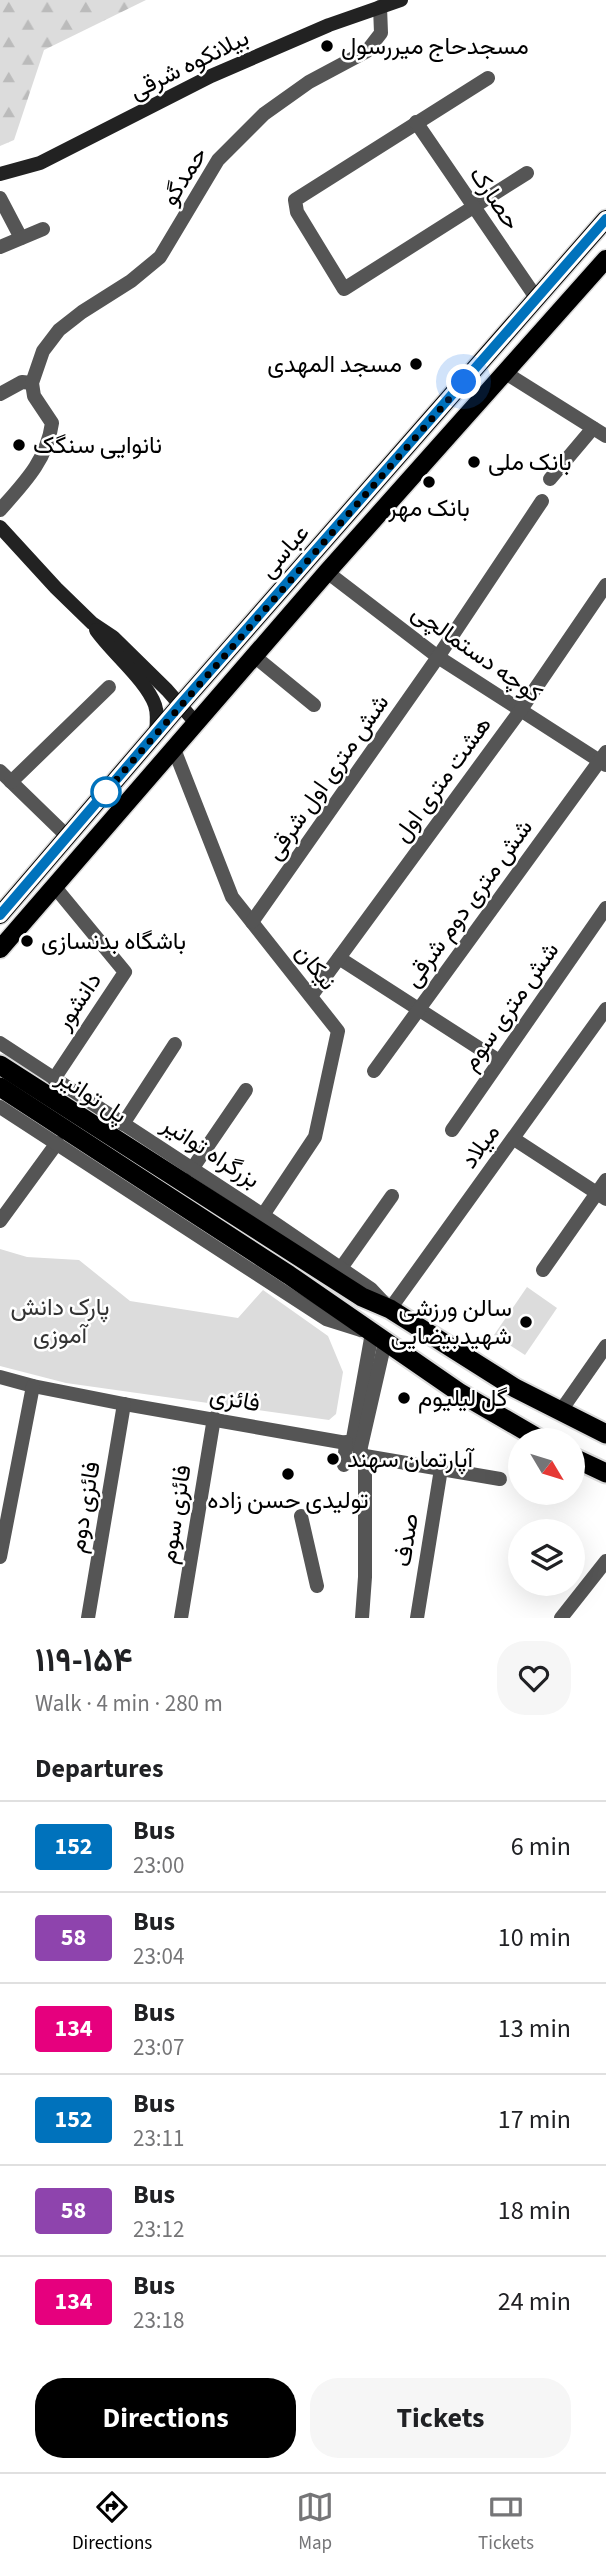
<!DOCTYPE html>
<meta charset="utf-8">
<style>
body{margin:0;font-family:"Source Sans 3",Vazirmatn,sans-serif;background:#f6f6f6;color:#202124;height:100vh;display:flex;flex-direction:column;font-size:26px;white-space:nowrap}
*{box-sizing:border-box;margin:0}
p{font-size:23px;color:#757577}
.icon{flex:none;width:38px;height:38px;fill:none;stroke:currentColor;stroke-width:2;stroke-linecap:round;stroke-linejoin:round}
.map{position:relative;height:1618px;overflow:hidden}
.sheet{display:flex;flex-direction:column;background:#fff;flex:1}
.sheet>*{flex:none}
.badge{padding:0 14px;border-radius:5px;font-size:24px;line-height:46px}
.needle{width:46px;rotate:128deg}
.fabs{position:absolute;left:508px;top:1428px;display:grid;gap:14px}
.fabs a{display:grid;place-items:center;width:77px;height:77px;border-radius:50%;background:#fff;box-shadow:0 7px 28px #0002;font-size:35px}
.you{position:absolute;width:35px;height:35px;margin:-18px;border:5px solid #fff;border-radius:50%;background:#1a73e8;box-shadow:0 0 0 10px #1a73e833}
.map>.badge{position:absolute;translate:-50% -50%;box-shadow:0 0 0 4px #fff}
h2{padding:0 35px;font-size:26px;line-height:63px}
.round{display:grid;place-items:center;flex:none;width:74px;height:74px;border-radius:28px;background:#f6f6f6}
.head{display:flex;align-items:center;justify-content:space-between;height:119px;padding:0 35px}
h1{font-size:33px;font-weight:700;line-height:52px}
.action{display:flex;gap:14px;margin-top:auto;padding:14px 35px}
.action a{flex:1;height:80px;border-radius:28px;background:#000;color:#fff;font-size:28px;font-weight:700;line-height:80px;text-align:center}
.action a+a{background:#f6f6f6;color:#202124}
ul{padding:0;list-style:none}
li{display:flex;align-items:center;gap:21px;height:91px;padding:0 35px;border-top:2px solid #e0e0e0}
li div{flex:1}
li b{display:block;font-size:26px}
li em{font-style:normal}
li .badge{min-width:77px;font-weight:700;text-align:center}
.tabs{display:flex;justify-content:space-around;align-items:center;height:98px;border-top:2px solid #e0e0e0;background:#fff;font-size:19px;color:#757577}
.tabs a{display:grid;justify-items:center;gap:4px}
.tabs .selected{color:#000}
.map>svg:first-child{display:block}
</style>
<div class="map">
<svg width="606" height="1618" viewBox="0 0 606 1618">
<defs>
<pattern id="forest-firs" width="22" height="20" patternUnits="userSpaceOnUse" patternTransform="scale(1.75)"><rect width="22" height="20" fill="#dcdcdc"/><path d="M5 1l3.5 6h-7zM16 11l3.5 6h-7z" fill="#bbb"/></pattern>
</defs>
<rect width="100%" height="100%" fill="#fff"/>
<g fill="#dcdcdc">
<polygon points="0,1249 27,1257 79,1260 130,1301 238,1318 263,1290 328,1336 343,1372 336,1414 329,1420 66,1383 0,1366"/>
<polygon points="527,1287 557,1308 525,1355 494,1335"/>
</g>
<polygon fill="url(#forest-firs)" points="0,0 146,0 44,50 14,140 0,146"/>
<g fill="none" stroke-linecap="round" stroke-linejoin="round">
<g stroke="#dbdbdb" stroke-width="21">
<g id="primary">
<polyline points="0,915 180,705 606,219"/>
<polyline points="0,949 327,572 606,259"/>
</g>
</g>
<g stroke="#dbdbdb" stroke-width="23">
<g id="trunk">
<polyline points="0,1065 362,1297 390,1309 515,1388 606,1434"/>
<polyline points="0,1087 289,1275 460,1393 541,1440"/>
<polyline points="572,1457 606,1473"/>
</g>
</g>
<g stroke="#555" stroke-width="14">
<polyline points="488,78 295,200 297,212 344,289 527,173"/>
<polyline points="416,122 537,299"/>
<polyline points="0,198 21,238"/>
<polyline points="0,247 43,229"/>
<polyline points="504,372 606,436"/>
<polyline points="0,394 22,382 32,383"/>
<polyline points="550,479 593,428"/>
<path d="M0,510C24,483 47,460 52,423L34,396L32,383L43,351L59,330L82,312L131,281L160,257L218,160L264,114L309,82L367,51L381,33L380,7"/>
<polyline points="327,572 438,657 606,765"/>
<polyline points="254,656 314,705"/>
<polyline points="174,749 232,897 338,1031 315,1137 263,1215"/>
<polyline points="0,771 68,837"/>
<polyline points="11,782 109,687"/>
<polyline points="252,922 438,657 542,501"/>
<polyline points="339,958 499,1061"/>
<polyline points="311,996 520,711 606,585"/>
<polyline points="374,1071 606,752"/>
<polyline points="54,1079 125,972 54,886"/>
<polyline points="123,1124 175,1044"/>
<polyline points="452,1130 606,908"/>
<polyline points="514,1139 606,1199"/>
<polyline points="192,1169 246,1090"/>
<polyline points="0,1221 57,1143"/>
<polyline points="341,1268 392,1196"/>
<polyline points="543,1270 606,1180"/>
<polyline points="390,1309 606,1009"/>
<polyline points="0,1377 33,1386 124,1404 352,1444 372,1333"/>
<polyline points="560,1412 606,1346"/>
<polyline points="359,1450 365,1456 500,1479"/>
<polyline points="360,1451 385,1342"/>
<polyline points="344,1465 346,1442"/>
<polyline points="301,1516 317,1586"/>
<polyline points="0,1557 33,1386"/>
<polyline points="88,1618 124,1404"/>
<polyline points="181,1618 214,1418"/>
<polyline points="362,1618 365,1577 365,1456"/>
<polyline points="417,1618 441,1469"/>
<polyline points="561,1618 606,1561"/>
</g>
<g stroke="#555" stroke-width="14">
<polyline points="0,1043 263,1215 371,1289 386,1305"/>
<polyline points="0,1107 326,1319 361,1330"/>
</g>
<g stroke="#222" stroke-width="14">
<polyline points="0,174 40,163 211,76 329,25 401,0"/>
<polyline points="0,527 56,588 92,623 113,637 167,690 196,723"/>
<path d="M96,630C112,653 146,680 155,705C158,714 157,723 156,732"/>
</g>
<use href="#primary" stroke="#000" stroke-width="18"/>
<use href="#trunk" stroke="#000" stroke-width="19"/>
</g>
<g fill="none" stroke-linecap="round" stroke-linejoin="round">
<g stroke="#fff" stroke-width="16">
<polyline id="line" points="0,915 180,705 606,219"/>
</g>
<use href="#line" stroke="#0072bc" stroke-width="10"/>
<polyline stroke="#000" stroke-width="7" stroke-dasharray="0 12.6" points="106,792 103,795 464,382"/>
</g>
<g fill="#000" stroke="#fff" stroke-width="2.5">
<circle cx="327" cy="46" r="7"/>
<circle cx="416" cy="364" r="7"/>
<circle cx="19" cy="445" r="7"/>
<circle cx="474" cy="462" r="7"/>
<circle cx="429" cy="482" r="7"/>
<circle cx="27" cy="941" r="7"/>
<circle cx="526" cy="1322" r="7"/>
<circle cx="404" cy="1398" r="7"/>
<circle cx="333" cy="1459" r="7"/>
<circle cx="288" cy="1474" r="7"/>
</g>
<circle fill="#fff" stroke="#0072bc" stroke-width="3.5" cx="106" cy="792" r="14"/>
<g text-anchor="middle" stroke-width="5" stroke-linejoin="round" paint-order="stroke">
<g font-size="24" fill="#000" stroke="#fff" text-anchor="start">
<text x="341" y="54">مسجدحاج میررسول</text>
<text x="402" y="372" text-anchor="end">مسجد المهدی</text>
<text x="33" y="453">نانوایی سنگک</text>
<text x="488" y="470">بانک ملی</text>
<text x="429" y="516" text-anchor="middle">بانک مهر</text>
<text x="41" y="949">باشگاه بدنسازی</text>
<text x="512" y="1316" text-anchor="end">سالن ورزشی<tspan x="512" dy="28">شهیدبیضایی</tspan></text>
<text x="418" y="1406">گل لیلیوم</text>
<text x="347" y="1467">آپارتمان سهند</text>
<text x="288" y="1508" text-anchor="middle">تولیدی حسن زاده</text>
</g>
<g font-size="24" fill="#000" stroke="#fff">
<text transform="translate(189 64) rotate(-26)" y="8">بیلانکوه شرقی</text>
<text transform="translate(184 176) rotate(-58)" y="8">حمدگو</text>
<text transform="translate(495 198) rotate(56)" y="8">حصارک</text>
<text transform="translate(284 551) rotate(-49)" y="8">عباسى</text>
<text transform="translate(477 653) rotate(35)" y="8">کوچه دستمالچی</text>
<text transform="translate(327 777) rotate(-55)" y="8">شش متری اول شرقی</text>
<text transform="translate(442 779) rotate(-54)" y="8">هشت متری اول</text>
<text transform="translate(468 903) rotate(-54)" y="8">شش متری دوم شرقی</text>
<text transform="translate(316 967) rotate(52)" y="8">نیکان</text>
<text transform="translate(78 1001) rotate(-56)" y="8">دانشور</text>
<text transform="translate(510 1006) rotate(-55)" y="8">شش متری سوم</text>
<text transform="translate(92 1096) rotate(33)" y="8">پل توانیر</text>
<text transform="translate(480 1146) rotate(-54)" y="8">میلاد</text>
<text transform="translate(211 1152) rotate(33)" y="8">بزرگراه توانیر</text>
<text transform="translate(235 1399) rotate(10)" y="8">فائزی</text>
<text transform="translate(84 1507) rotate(-80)" y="8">فائزی دوم</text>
<text transform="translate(175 1514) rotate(-81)" y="8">فائزی سوم</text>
<text transform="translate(406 1540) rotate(-81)" y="8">صدف</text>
</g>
<g font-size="24" fill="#333" stroke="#fff">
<text x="60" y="1315">پارک دانش<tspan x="60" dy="28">آموزی</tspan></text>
</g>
</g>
</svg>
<div class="fabs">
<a><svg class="needle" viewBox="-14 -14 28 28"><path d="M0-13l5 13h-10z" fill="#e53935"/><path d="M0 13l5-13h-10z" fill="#757577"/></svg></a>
<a><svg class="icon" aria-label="layers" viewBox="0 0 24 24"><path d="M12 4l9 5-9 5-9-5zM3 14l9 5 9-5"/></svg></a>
</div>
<div class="you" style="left:464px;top:382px"></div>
</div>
<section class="sheet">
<div class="head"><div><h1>۱۱۹-۱۵۴</h1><p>Walk · 4 min · 280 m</p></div><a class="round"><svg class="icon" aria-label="heart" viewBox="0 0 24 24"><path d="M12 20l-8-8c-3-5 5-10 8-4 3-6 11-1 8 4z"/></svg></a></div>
<h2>Departures</h2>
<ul>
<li><span class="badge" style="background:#0072bc;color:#fff">152</span><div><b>Bus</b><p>23:00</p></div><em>6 min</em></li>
<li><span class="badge" style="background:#8e44ad;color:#fff">58</span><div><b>Bus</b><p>23:04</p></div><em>10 min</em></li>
<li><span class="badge" style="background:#e6007e;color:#fff">134</span><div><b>Bus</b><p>23:07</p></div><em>13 min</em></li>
<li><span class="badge" style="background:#0072bc;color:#fff">152</span><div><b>Bus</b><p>23:11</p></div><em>17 min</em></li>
<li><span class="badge" style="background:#8e44ad;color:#fff">58</span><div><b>Bus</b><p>23:12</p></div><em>18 min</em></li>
<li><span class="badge" style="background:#e6007e;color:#fff">134</span><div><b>Bus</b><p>23:18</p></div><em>24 min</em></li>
</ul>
<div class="action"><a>Directions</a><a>Tickets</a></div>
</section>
<nav class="tabs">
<a class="selected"><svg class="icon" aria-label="directions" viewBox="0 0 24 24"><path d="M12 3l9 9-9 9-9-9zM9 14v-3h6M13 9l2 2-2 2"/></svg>Directions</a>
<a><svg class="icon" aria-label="map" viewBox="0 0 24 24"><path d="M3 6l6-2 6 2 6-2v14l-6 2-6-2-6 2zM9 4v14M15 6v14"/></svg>Map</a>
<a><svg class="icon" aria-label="tickets" viewBox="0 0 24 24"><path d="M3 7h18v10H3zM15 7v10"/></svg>Tickets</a>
</nav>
